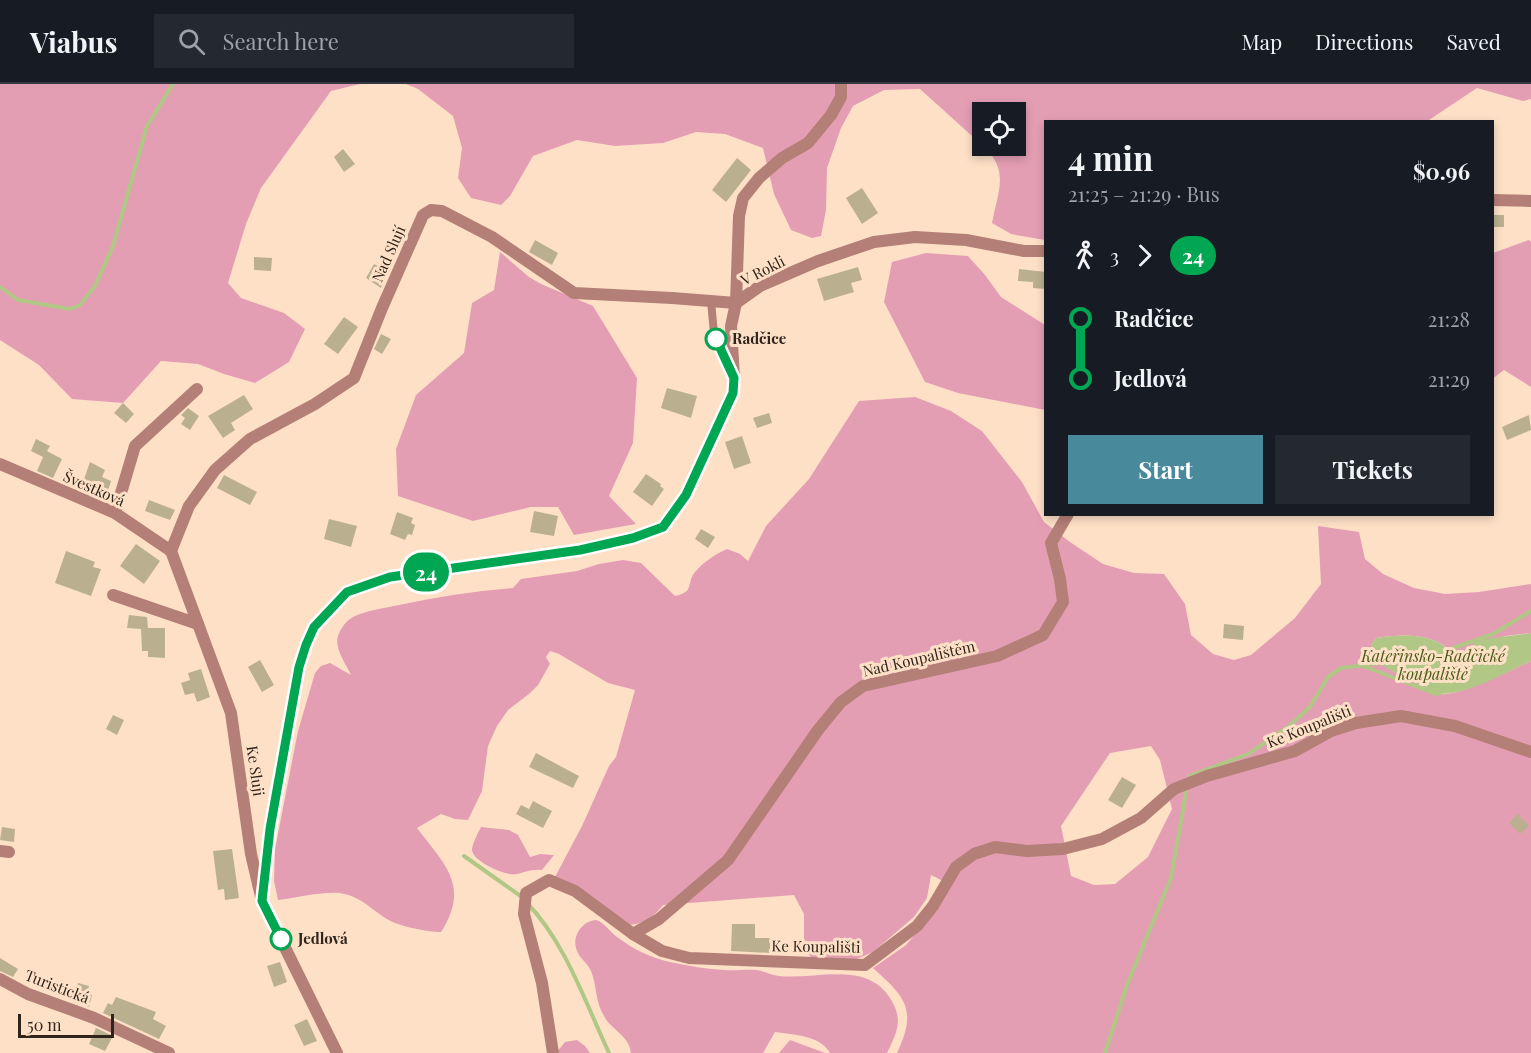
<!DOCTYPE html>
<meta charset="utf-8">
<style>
body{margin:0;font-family:"Playfair Display",serif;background:#242831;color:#f1f3f6;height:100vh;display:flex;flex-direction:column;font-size:22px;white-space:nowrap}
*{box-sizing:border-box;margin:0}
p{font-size:20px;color:#9ea1a6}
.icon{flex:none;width:33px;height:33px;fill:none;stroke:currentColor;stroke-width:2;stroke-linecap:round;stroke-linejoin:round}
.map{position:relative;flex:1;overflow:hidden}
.details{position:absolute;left:1044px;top:36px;width:450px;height:396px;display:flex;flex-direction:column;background:#171b24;border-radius:0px;box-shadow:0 3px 9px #0003}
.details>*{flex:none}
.badge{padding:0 12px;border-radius:20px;font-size:21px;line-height:39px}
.fabs{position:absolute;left:972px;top:18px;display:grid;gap:12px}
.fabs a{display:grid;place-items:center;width:54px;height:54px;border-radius:0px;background:#171b24;box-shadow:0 3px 9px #0003;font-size:30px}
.scale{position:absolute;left:18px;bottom:15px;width:96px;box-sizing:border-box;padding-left:6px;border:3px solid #2f241b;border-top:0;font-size:16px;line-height:21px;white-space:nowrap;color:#2f241b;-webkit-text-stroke:4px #fee0c7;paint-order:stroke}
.map>.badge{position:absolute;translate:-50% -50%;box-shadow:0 0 0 3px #fff}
.legs{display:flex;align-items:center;gap:9px;height:66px;padding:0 24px;font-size:20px}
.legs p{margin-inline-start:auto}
.headline{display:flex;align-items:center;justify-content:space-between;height:102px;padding:0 24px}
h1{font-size:33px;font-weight:700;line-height:45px}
.cta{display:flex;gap:12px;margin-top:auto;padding:12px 24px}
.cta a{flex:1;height:69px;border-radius:0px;background:#48899b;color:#fff;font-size:24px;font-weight:700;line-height:69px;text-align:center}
.cta a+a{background:#242831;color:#f1f3f6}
ul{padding:0 24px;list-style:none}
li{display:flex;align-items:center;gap:21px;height:60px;font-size:22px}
li i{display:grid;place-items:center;width:9px;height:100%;margin:0 8px;background:currentColor}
li i::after{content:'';width:15px;height:15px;margin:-8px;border:4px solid;border-radius:50%;background:#171b24}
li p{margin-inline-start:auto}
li:first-child i{background:linear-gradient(#0000 50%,currentColor 0)}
li:last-child i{background:linear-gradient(currentColor 50%,#0000 0)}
header{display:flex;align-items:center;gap:36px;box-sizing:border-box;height:84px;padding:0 30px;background:#171b24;border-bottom:2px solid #363941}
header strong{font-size:28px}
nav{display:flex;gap:33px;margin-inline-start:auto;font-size:21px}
.search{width:420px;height:54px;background:#242831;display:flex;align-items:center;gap:15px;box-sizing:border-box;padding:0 21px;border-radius:0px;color:#9ea1a6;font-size:22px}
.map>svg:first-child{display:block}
</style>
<header>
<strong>Viabus</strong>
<div class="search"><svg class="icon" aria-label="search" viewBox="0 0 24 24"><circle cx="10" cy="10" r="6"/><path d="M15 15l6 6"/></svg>Search here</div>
<nav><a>Map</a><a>Directions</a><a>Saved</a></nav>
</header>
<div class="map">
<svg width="1531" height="969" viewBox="0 0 1531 969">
<rect width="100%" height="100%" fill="#fee0c7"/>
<g fill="#e49eb4" fill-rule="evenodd">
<polygon points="0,0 360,0 331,7 261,104 246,140 228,199 241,214 284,229 305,245 289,278 255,299 224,290 198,280 161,277 123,319 72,315 39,281 0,256"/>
<path d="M406,0H1531V15L1523,17L1477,4L1426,38H1046L1045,156L1011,150L992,139C998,107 1010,86 983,62H1016V28H982V61L920,5L884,6L853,22L841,44L827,84L826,126L821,152L812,154L791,146L774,110L763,64L725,50L696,48L663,59L615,62L577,56L533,72L510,112L501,121L471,114L458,94L462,64L453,32L418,5Z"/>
<polygon points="1529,156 1531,158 1531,303 1504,286 1492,295 1493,169"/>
<polygon points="500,168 529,193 541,200 593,222 637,294 633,359 609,412 636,440 574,451 558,423 531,423 473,437 398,412 396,365 416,311 464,269 472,219 494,206"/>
<polygon points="926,169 968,172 985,191 1001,213 1045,241 1045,326 958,309 925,298 884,218 892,178"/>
<path d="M915,313L951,327L982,347L1022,398L1044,438L1070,458L1103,480L1134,489L1164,490L1185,520L1191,551L1213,570L1234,576L1251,571L1295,534L1321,500L1318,442L1359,448L1365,475L1383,490L1414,504L1445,510L1479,508L1531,500V549L1505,552L1470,565L1452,568C1431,548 1402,550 1376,554L1371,561C1386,574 1420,607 1439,610C1459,613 1510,586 1531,577V969H897C918,925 905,913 873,884L906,861L933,829L949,800L931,791L927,814L914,833L873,868L852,877L812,874L804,865V830L794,811L663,821C654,833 642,841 627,841L555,793L582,742L609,682L616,673L635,606L608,599L559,570L550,567L546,573L550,580L538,601L529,610L508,626L497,642L488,662L482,707L468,736L455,735L441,730L417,744C446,782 470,802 441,848C428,848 397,842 387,835C369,824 361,812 339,809C324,807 294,814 278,816L274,797L275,765L298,647L315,589L321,582L330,579L351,591C346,580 334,564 338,552C341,544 346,536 355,532C368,526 385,524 399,521C437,513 475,507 513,504L521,495L577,487L599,480L623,476L641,479L675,512C695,508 686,499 695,488C705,477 714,471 727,465L740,470L748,477L766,442L809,395L859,317ZM1151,662L1160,676L1172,725L1148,773L1115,800L1094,801L1071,792L1061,742L1110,669Z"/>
<path d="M481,743L509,746L518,751L530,773L540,770L554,771L542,786C528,784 519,792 510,790C500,789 471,776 472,765C473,758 478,749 481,743Z"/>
<path d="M596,836C605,839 609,847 617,853C633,865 651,874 670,878C688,882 707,885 725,886C735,887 746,885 757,886C764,887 771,891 779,892C815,896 866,876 890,914C904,936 897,948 887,969H830C820,951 794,951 775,948L763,969H631C629,951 612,947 604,932C595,918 597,901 591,887C588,879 580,875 577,867C571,853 582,837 596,836Z"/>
<polygon points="577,956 585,962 590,969 556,969 565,958"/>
<polygon points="790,956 825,969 779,969"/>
</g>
<path fill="#b0c785" d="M1531,549V577C1502,590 1469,611 1436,610L1377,579L1371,561L1376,554C1403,550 1430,548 1452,568L1470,565L1477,556Z"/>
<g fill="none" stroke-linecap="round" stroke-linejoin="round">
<g stroke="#b0c785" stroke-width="4">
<polyline points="0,203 18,216 70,225 80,221 95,202 113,162 147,42 173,0"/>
<polyline points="1445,567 1493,550 1531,527"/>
<polyline points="1363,582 1436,610 1440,609"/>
<polyline points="1189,695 1189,692 1248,670 1288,643 1310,623 1328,593 1341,584 1381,579"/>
<polyline points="464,772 522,813"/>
<path d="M527,819C565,858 586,920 609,969"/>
<polyline points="1105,969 1127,901 1171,794 1187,703"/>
</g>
</g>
<g fill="#bab08f">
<polygon points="343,65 355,80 344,88 334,73"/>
<polygon points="737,74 751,86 726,118 712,106"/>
<polygon points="862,104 878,129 862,140 846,114"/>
<rect x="1492" y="131" width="12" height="12"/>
<polygon points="535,156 558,169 552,181 529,168"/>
<polygon points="254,173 272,174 271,187 254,186"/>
<polygon points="374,180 389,188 381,204 366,194"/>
<polygon points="858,183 862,196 851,199 854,208 824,217 817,195"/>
<polygon points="1019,185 1046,188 1046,205 1033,204 1033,198 1018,197"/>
<polygon points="344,233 358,243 338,270 324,260"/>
<polygon points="381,250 391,255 382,270 374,265"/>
<polygon points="667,304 697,312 691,334 661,324"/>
<polygon points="244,311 253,325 231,339 235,346 223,354 208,332"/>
<polygon points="123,319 134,330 126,339 114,329"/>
<polygon points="188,324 199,332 190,346 181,340 185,334 181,331"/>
<polygon points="769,329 772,339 757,344 753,334"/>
<polygon points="1529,331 1531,346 1507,356 1502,343"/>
<polygon points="742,352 751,379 734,385 725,358"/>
<polygon points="36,355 50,362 47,367 62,375 53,394 37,387 43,373 31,367"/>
<polygon points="90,378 105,386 102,393 111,397 107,410 82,401"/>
<polygon points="646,390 661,400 660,402 664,405 652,422 633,408"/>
<polygon points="224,391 257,408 250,421 217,404"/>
<polygon points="149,416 175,426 170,436 145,427"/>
<polygon points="534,427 558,432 554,452 530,448"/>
<polygon points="397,428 413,434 411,439 415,441 412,451 408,450 405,456 390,450"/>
<polygon points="329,435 357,442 351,463 324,455"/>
<polygon points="701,445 715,453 708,464 695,455"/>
<polygon points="136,460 160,477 144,500 120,482"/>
<polygon points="66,467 95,478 93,483 101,485 91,512 55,499"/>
<polygon points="129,531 147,533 148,544 165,544 165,574 148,573 148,567 142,567 141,545 127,544"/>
<polygon points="1224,540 1244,542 1243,556 1223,554"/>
<polygon points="260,576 274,601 262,608 248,583"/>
<polygon points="201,585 210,613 197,618 194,609 185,611 181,599 190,596 188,589"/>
<polygon points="113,631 124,636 117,651 106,645"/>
<polygon points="536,669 579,692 573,704 529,683"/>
<polygon points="1122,693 1136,701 1122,724 1108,716"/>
<polygon points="533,717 552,727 543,744 516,730 521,721 529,725"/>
<polygon points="1518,730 1529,742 1520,750 1509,739"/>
<polygon points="2,743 15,745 14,758 0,756"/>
<polygon points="232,765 239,814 225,816 224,805 218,806 213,767"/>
<polygon points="732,840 755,840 755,854 770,854 770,869 731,867"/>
<polygon points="0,874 18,885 13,893 0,887"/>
<polygon points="280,878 287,898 274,903 267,882"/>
<polygon points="78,899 89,902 87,910 92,911 89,923 62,913 64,903 76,907"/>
<polygon points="116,913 156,928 153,935 166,942 159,955 103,929 108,919 112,921"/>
<polygon points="307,935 317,957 304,962 294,941"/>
<polygon points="96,944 113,952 105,967 89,960"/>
</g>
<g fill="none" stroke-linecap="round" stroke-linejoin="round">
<polyline stroke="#b47f76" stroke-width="8" points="711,217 714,250 731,288"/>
<g stroke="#b47f76" stroke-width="12">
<polyline points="1492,116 1531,117"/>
<polyline points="736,219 760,202 818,177 874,158 915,153 966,156 1024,167 1046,167"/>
<polyline points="0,380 115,429 171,467"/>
<polyline points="115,429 135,362 197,305"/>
<polyline points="171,467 189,422 215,386 250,355 315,320 354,294 382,224 423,131 431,126 442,127 492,153 574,209 672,214 736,219"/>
<polyline points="171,467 231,629 251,770 262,817 337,969"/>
<polyline points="113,511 198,540"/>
<polyline points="0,767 9,768"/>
<polyline points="262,817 270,745 299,583 306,561 314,543 347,508 390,493 580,466 633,454 663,443 686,411 733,309 734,294 731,242 736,219 739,132 743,114 759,94 782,74 808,59 831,31 841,13 841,0"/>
<polyline points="633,850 659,835 728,776 818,646 841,618 863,602 997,572 1043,551 1063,518 1060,495 1051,459 1068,430"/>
<polyline points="0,895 28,910 94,934 169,969"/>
<polyline points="553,969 542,899 524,830 526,809 549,796 575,807 633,850 662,867 689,874 865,881 917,842 933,822 956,783 974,770 995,763 1027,767 1063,765 1102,755 1141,734 1174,705 1207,692 1295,667 1331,647 1356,639 1401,632 1455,642 1531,668"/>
</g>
</g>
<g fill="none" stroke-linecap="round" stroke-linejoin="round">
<g stroke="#fff" stroke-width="14">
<polyline id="line-1" points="281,855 262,817 270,745 299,583 306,561 314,543 347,508 390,493 580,466 633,454 663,443 686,411 733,309 734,294 716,255"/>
</g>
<use href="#line-1" stroke="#00a651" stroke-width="9"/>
</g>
<g fill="#fff" stroke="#00a651" stroke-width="3">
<circle cx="716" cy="255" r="10"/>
<circle cx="281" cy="855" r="10"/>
</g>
<g text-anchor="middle" stroke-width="6" stroke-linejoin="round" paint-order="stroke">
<g font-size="15" fill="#2f241b" stroke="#fee0c7">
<text transform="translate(389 170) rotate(-66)" y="5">Nad Slují</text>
<text transform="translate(763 187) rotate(-27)" y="5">V Rokli</text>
<text transform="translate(94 405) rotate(24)" y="5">Švestková</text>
<text transform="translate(919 575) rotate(-13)" y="5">Nad Koupalištěm</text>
<text transform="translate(1309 643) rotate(-22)" y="5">Ke Koupališti</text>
<text transform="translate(255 687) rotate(82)" y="5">Ke Sluji</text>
<text transform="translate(816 863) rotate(1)" y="5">Ke Koupališti</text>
<text transform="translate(57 903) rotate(21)" y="5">Turistická</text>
</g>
<g font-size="15" font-weight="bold" fill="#2f241b" stroke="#fee0c7" text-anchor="start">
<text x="732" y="260">Radčice</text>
<text x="298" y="860">Jedlová</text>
</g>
<g font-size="16" font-style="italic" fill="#485c15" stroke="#fee0c7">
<text x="1433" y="578">Kateřinsko-Radčické<tspan x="1433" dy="18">koupaliště</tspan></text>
</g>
</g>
</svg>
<div class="fabs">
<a><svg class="icon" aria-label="locate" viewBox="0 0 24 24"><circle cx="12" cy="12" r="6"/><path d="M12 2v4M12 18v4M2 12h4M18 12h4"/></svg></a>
</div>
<div class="scale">50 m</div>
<b class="badge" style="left:426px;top:488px;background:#00a651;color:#fff">24</b>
<section class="details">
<div class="headline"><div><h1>4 min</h1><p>21:25 – 21:29 · Bus</p></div><b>$0.96</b></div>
<div class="legs"><svg class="icon" aria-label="walk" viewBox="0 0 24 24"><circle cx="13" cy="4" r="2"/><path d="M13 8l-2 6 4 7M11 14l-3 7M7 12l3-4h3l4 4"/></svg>3<svg class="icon" aria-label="forward" viewBox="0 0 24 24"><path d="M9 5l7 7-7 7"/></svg><b class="badge" style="background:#00a651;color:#fff">24</b></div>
<ul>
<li><i style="color:#00a651"></i><b>Radčice</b><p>21:28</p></li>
<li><i style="color:#00a651"></i><b>Jedlová</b><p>21:29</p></li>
</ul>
<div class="cta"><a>Start</a><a>Tickets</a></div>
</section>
</div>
